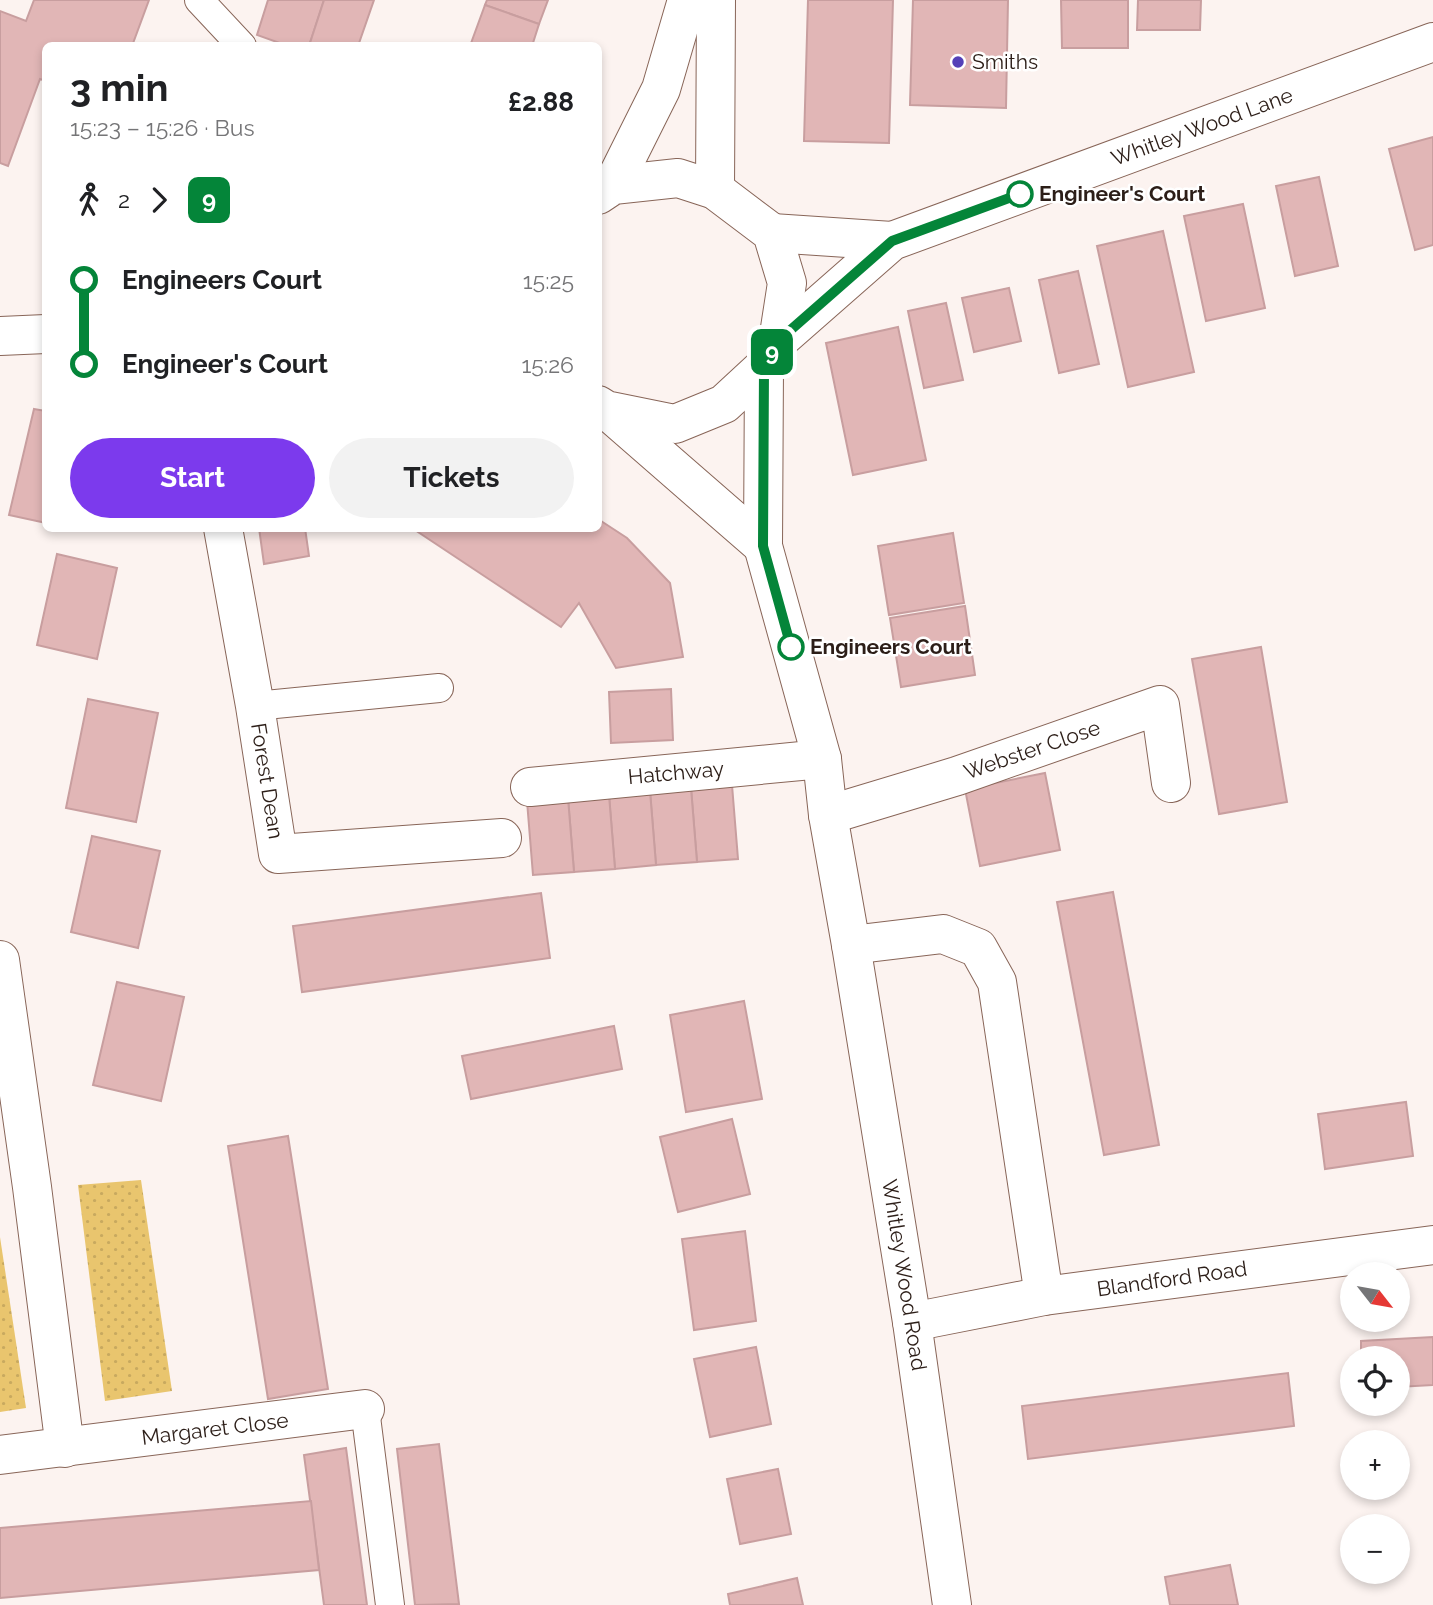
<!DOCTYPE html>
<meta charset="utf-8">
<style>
body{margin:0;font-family:Raleway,sans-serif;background:#f2f2f2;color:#202124;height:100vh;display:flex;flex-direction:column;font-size:26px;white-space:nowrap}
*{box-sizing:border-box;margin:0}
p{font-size:23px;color:#757577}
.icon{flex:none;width:38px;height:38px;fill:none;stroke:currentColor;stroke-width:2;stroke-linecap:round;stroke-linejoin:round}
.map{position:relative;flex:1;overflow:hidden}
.details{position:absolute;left:42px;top:42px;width:560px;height:490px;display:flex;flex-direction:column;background:#fff;border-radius:10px;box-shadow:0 4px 10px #0003}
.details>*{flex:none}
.badge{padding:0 14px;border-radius:10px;font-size:24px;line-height:46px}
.needle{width:46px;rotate:121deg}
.buttons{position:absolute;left:1340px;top:1262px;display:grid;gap:14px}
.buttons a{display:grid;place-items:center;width:70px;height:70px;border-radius:50%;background:#fff;box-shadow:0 4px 10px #0003;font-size:35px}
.map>.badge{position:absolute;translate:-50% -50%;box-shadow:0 0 0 4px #fff}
.legs{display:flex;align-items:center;gap:10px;height:77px;padding:0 28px;font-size:23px}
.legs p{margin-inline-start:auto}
.summary{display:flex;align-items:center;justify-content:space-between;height:119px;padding:0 28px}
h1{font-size:38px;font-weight:700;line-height:52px}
.primary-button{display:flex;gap:14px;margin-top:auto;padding:14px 28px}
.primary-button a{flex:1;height:80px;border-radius:42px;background:#7c3aed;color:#fff;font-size:28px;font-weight:700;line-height:80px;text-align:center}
.primary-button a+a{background:#f2f2f2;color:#202124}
ul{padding:0 28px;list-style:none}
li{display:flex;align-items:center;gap:24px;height:84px;font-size:26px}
li i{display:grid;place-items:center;width:10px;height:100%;margin:0 9px;background:currentColor}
li i::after{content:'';width:18px;height:18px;margin:-9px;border:5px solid;border-radius:50%;background:#fff}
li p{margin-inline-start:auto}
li:first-child i{background:linear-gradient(#0000 50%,currentColor 0)}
li:last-child i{background:linear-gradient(currentColor 50%,#0000 0)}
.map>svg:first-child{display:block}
</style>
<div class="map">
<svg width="1433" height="1605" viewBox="0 0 1433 1605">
<defs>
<pattern id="grass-dots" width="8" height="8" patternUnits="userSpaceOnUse" patternTransform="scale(1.75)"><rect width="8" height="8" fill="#e9c56e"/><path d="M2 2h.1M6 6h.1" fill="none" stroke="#c8a95f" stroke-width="1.8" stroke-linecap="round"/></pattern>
</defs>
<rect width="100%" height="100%" fill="#fcf3f0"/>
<g fill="url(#grass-dots)">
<polygon points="141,1180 172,1391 105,1401 78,1185"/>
<polygon points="0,1237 26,1408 0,1412"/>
</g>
<g fill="#e1b6b6" stroke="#c89e9f" stroke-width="2">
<polygon points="34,0 149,0 132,46 46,46 46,81 40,79 8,166 0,163 0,11 26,21"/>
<polygon points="268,0 324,0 309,46 288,46 257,35"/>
<polygon points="324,0 374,0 358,46 309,46"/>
<polygon points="487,0 548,0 539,24 485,5"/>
<polygon points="808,0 893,0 889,143 804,141"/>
<polygon points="913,0 1008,0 1006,108 910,105"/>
<polygon points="1061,0 1128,0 1128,48 1062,48"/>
<polygon points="1138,0 1201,0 1200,30 1137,30"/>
<polygon points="485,5 539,24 532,46 470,46"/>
<polygon points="1433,137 1433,245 1415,250 1389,149"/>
<polygon points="1319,177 1338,266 1295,276 1276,186"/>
<polygon points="1243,204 1265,308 1206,321 1184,216"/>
<polygon points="1163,231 1194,372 1128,387 1097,246"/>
<polygon points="1078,271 1099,364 1059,373 1039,280"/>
<polygon points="1009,288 1021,341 974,352 962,298"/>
<polygon points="946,303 963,380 924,388 908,311"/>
<polygon points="898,327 926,460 853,475 826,343"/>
<polygon points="34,409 46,411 46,523 9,515"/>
<polygon points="598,519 627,538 670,583 683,657 616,668 579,603 561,627 412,528 598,528"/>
<polygon points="259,528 305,528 309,556 264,564"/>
<polygon points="953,533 964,603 889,615 878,546"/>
<polygon points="57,554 117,568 97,659 37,645"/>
<polygon points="965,606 975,675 901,687 890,618"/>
<polygon points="1261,647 1287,802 1219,814 1192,659"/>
<polygon points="671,689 673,740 611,743 609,692"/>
<polygon points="88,699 158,713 136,822 66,808"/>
<polygon points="1045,773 1060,850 980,866 965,789"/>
<polygon points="732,785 738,859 697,862 691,788"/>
<polygon points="691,788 697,862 656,865 650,791"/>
<polygon points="650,791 656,865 615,869 609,795"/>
<polygon points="609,795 615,869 574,872 568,798"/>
<polygon points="568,798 574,872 533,875 527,801"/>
<polygon points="92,836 160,851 138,948 71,932"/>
<polygon points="1113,892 1159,1145 1104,1155 1057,902"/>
<polygon points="541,893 550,958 302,992 293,926"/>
<polygon points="117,982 184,997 161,1101 93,1085"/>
<polygon points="744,1001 762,1099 686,1112 670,1015"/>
<polygon points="614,1026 622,1069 471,1099 462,1056"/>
<polygon points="1406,1102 1413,1156 1325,1169 1318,1114"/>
<polygon points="732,1119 750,1194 678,1212 660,1137"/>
<polygon points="288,1136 328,1389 268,1399 228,1146"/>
<polygon points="745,1231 756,1321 694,1330 682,1239"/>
<polygon points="1433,1337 1433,1385 1398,1387 1398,1358 1361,1358 1361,1341"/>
<polygon points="756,1347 771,1424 710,1437 694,1359"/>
<polygon points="1288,1373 1294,1426 1028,1459 1022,1406"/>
<polygon points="439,1444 459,1604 415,1605 397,1449"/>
<polygon points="346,1448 367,1605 324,1605 304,1455"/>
<polygon points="778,1469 791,1534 740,1544 727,1479"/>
<polygon points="311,1501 319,1570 0,1598 0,1528"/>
<polygon points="1230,1565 1238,1605 1170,1605 1165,1577"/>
<polygon points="797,1578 803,1605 730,1605 728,1594"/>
</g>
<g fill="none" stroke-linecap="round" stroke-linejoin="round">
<g stroke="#886558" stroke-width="30">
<g id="lane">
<polyline points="199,0 242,46"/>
<polyline points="255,706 439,688"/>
<polyline points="365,1409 390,1605"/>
</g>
</g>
<g stroke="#886558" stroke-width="40">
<g id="street">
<polyline points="613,185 661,89 687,0"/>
<polyline points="715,190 716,0"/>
<polyline points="223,528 255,706 278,854 502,838"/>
<polyline points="530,787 822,759"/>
<polyline points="828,815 957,776 1160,705 1171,783"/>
<polyline points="851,945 943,934 978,948 997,982 1044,1296"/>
<polyline points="0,960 32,1187 65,1448"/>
<polyline points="912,1322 1044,1296 1433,1245"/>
<polyline points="0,1455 365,1409"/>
</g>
</g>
<g stroke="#886558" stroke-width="40">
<g id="secondary">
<polyline points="598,195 613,185 678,178 715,190 772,233 787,283 778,341 764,367 724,404 675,424 606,410 598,405"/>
<polyline points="772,233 892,241"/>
<polyline points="0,336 46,334"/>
<polyline points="778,341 892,241 1433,42"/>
<polyline points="764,367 763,546 822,759 828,815 851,945 912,1322 952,1605"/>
<polyline points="609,412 763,546"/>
</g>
</g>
<use href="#lane" stroke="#fff" stroke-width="28"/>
<use href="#street" stroke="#fff" stroke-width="38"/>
<use href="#secondary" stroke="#fff" stroke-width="38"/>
</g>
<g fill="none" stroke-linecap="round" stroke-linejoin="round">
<g stroke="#fff" stroke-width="16">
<polyline id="line-1" points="791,647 763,546 764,368 778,341 892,241 1020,194"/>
</g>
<use href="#line-1" stroke="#048539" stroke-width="10"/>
</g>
<circle fill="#5440b8" stroke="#fff" stroke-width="2.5" cx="958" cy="62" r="7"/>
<g fill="#fff" stroke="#048539" stroke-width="3.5">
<circle cx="1020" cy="194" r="12"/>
<circle cx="791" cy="647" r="12"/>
</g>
<g text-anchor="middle" stroke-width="5" stroke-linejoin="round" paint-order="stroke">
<g font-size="21" fill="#2c1e18" stroke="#fff" text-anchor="start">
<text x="972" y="69">Smiths</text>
</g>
<g font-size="21" fill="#2c1e18" stroke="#fff">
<text transform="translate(1202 127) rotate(-20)" y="7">Whitley Wood Lane</text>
<text transform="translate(1032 750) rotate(-19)" y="7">Webster Close</text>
<text transform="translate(676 773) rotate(-5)" y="7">Hatchway</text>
<text transform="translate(267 781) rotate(81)" y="7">Forest Dean</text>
<text transform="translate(904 1275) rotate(81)" y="7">Whitley Wood Road</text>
<text transform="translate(1172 1279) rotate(-8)" y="7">Blandford Road</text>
<text transform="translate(215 1429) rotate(-7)" y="7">Margaret Close</text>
</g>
<g font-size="21" font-weight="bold" fill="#2c1e18" stroke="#fff" text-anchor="start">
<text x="1039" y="201">Engineer's Court</text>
<text x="810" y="654">Engineers Court</text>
</g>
</g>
</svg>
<div class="buttons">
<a><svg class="needle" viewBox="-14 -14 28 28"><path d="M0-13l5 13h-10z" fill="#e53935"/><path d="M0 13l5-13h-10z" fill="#757577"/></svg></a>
<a><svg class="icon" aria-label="locate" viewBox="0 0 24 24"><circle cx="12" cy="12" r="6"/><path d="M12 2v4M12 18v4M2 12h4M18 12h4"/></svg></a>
<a>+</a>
<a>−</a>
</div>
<b class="badge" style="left:772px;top:352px;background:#048539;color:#fff">9</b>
<section class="details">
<div class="summary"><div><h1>3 min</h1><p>15:23 – 15:26 · Bus</p></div><b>£2.88</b></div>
<div class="legs"><svg class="icon" aria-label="walk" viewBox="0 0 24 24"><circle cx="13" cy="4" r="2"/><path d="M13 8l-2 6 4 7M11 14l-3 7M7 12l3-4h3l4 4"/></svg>2<svg class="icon" aria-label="forward" viewBox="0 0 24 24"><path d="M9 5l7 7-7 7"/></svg><b class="badge" style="background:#048539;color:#fff">9</b></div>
<ul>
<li><i style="color:#048539"></i><b>Engineers Court</b><p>15:25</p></li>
<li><i style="color:#048539"></i><b>Engineer's Court</b><p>15:26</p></li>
</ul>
<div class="primary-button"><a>Start</a><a>Tickets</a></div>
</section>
</div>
